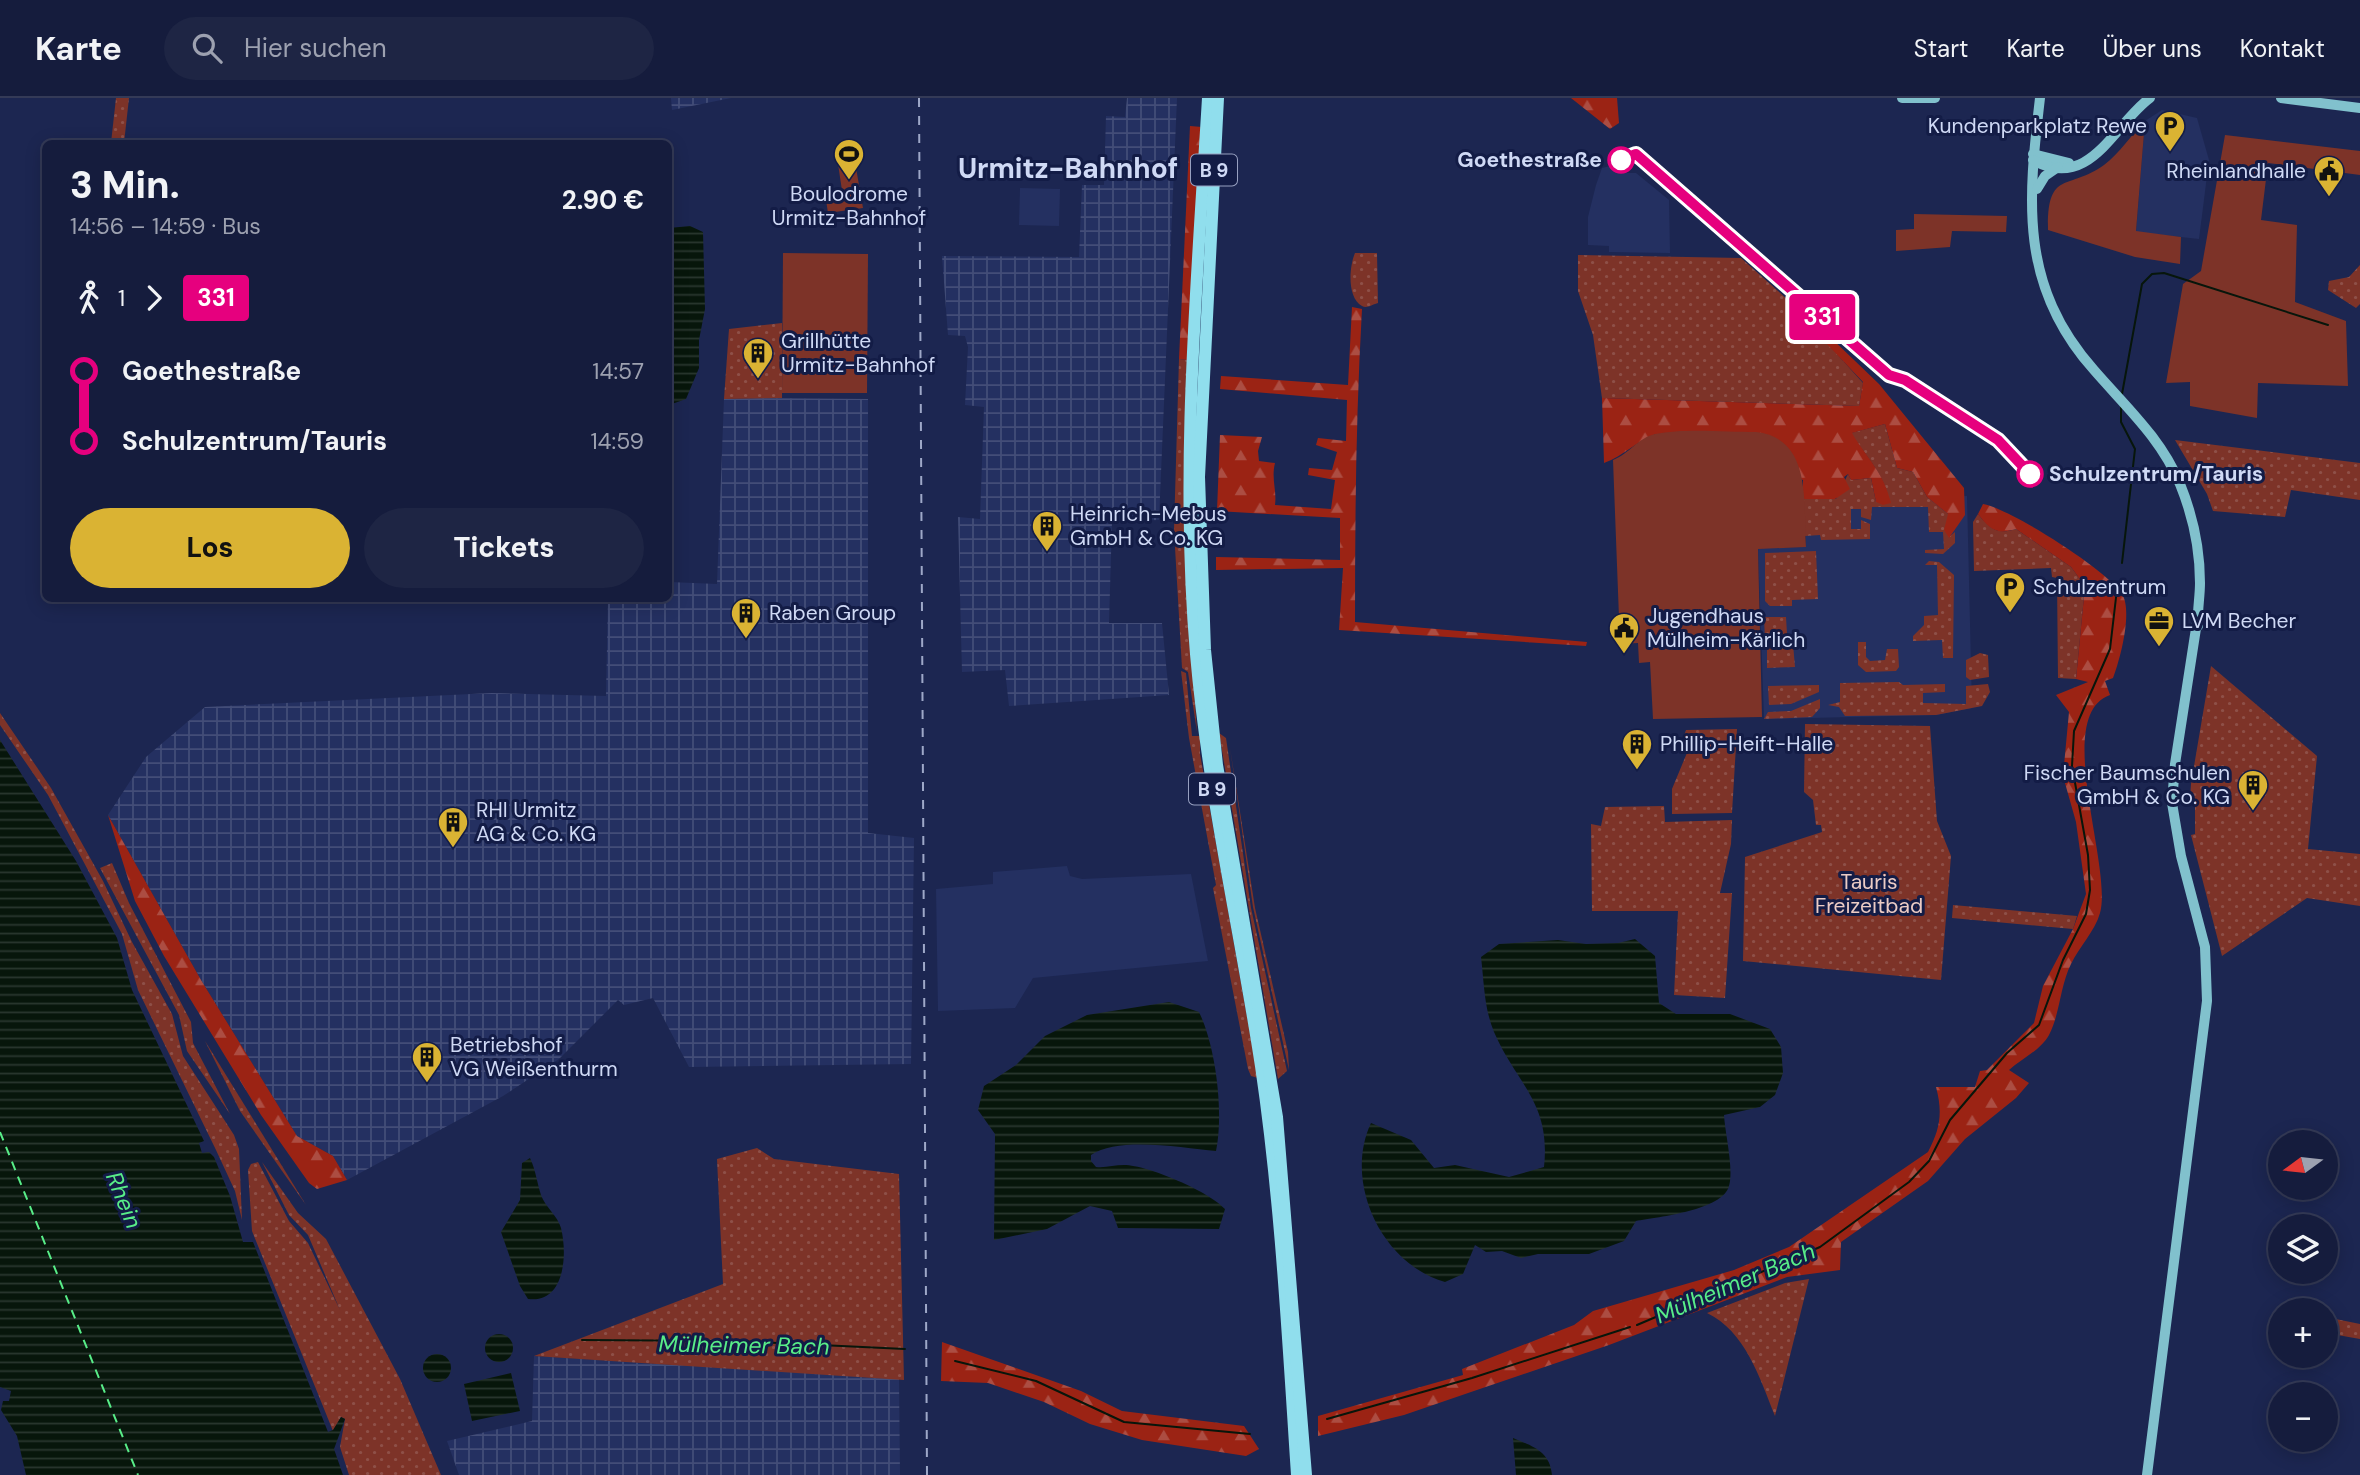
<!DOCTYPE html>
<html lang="de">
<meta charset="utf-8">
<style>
body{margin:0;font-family:"DM Sans",sans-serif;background:#1e2544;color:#f1f3f6;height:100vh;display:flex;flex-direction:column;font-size:26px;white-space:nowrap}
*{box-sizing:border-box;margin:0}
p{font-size:23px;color:#9da1b0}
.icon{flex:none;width:38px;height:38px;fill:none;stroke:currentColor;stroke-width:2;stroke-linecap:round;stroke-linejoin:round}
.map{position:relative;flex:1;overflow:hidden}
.drawer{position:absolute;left:42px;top:42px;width:630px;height:462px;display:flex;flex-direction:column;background:#151c3d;border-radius:10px;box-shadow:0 4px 18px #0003,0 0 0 2px #343a57}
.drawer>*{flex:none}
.badge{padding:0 14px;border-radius:5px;font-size:24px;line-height:46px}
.needle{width:46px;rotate:255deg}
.buttons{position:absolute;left:2268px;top:1032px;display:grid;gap:14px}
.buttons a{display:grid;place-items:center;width:70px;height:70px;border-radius:50%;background:#151c3d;box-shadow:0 4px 18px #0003,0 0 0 2px #343a57;font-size:35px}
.map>.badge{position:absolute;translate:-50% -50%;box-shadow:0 0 0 4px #fff}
.legs{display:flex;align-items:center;gap:10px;height:77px;padding:0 28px;font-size:23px}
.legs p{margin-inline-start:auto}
.head{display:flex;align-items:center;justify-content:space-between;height:119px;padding:0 28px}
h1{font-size:38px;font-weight:800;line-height:52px}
.cta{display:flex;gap:14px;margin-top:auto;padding:14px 28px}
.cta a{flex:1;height:80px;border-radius:42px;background:#dab333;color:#111;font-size:28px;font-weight:800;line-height:80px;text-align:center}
.cta a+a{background:#1e2544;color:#f1f3f6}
ul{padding:0 28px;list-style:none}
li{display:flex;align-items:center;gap:24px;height:70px;font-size:26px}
li i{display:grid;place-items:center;width:10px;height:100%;margin:0 9px;background:currentColor}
li i::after{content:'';width:18px;height:18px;margin:-9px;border:5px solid;border-radius:50%;background:#151c3d}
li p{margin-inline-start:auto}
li:first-child i{background:linear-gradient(#0000 50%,currentColor 0)}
li:last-child i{background:linear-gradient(currentColor 50%,#0000 0)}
header{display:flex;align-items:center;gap:42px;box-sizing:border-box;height:98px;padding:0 35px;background:#151c3d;border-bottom:2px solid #343a57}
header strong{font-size:33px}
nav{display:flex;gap:38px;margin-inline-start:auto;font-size:24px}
.search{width:490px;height:63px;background:#1e2544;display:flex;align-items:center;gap:18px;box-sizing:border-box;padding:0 24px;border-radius:38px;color:#9da1b0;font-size:26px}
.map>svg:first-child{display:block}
</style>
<header>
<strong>Karte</strong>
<div class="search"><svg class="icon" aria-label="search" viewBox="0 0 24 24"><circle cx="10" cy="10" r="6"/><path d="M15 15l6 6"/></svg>Hier suchen</div>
<nav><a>Start</a><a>Karte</a><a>Über uns</a><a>Kontakt</a></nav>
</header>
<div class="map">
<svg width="2360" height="1377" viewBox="0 0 2360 1377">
<defs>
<pattern id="industrial-grid" width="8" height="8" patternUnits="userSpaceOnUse" patternTransform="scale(1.75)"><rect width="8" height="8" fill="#243061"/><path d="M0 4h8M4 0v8" fill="none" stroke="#434d78"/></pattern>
<pattern id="grass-dots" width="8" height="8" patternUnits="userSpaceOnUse" patternTransform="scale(1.75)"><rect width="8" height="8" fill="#7d3328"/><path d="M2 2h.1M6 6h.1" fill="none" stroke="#8e5048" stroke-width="1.8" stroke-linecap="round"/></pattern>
<pattern id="forest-firs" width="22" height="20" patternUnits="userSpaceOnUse" patternTransform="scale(1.75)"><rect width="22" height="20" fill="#9b2314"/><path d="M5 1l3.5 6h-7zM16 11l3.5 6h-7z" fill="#ac4d42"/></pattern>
<pattern id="water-rules" width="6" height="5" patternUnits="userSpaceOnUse" patternTransform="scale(1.75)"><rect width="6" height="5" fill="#07160b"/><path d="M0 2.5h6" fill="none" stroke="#2a372f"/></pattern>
</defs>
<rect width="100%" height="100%" fill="#1c2651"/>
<g fill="#243061">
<polygon points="2162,12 2197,20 2209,62 2199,141 2136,134 2145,23"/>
<polygon points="1610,68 1626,75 1636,75 1669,102 1670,155 1609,154 1609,148 1588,147 1588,119 1596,87 1602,70"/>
<polygon points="1020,90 1060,91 1059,128 1019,127"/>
<polygon points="1967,398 1972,610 1936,617 1764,621 1758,450 1806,449 1805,403"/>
<polygon points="1067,768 1070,778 1082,781 1191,776 1208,863 1033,880 1015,910 938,913 936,791 993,786 993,774"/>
</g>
<g fill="url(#industrial-grid)">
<polygon points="671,0 731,0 672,12"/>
<polygon points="1127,0 1177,0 1159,422 1112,423 1109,525 1162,525 1169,597 1009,608 1005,572 962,574 958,419 980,421 984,309 965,307 968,249 965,238 948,237 942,158 1079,159 1082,87 1104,87 1106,18 1125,19"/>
<polygon points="759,300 868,301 868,735 914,740 911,966 689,969 653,900 624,907 618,902 559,961 503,998 347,1082 333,1058 297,1038 201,882 108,717 146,659 205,609 492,595 606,598 608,501 668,500 669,484 717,486 724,301"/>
<polygon points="534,1258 899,1281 900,1377 459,1377 447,1343 532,1323"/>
</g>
<g fill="url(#grass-dots)">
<polygon points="116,0 129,0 124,45 111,45"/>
<path d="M1355,155H1377L1378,205C1373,206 1367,211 1362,208C1347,200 1349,169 1355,155Z"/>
<polygon points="1578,157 1741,160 1835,244 1825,243 1863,285 1859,308 1602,300 1593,237 1578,193"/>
<polygon points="2360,167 2360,206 2356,210 2328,192 2329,183 2349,179"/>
<polygon points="782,225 782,300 724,301 729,231"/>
<polygon points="1179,261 1187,262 1184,440 1197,634 1188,574 1182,570 1174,432"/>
<path d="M1885,326L1897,370L1913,374L1927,399L1948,416L1949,439L1955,434V445L1943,456L1925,455V452L1944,451L1943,434H1929L1928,409H1872L1871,422L1861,419V411H1851V431H1861V422L1870,426V441L1821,442L1820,437L1805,438L1803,401H1836L1848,376L1851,382L1871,380L1876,404L1890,405C1883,373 1868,362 1851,335Z"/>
<polygon points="2175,342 2360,365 2360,402 2291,392 2285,419 2213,413 2207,396"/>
<path d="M1978,416C1990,431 1997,437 2016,431L2071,469L2085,488L2076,581L2058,580L2057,480L2052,479L2051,470L1974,473L1973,424Z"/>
<polygon points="1816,453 1818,501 1792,502 1792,508 1770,508 1765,503 1765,455"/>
<polygon points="1929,463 1939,464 1954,477 1953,560 1943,560 1942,542 1913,543 1913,538 1924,527 1924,518 1938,517 1937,467 1925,467"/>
<polygon points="1786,519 1787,536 1794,540 1765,542 1764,519"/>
<polygon points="1858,544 1866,544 1866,559 1870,563 1885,562 1887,551 1898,551 1899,569 1896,573 1866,574 1858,567"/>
<polygon points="1793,546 1795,569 1767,570 1767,547"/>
<polygon points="1980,555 1988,557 1989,579 1970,582 1966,579 1966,562"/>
<polygon points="2211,568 2317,658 2308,751 2360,756 2360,808 2307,800 2222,858 2191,737 2195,736 2195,701 2190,700 2191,686"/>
<polygon points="1181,573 1186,575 1192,638 1200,638 1200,656 1258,980 1251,978 1248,971 1213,790 1216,787 1189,640"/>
<polygon points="1899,584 1903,587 1945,586 1945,594 1923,595 1923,605 1966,606 1966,588 1988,586 1990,594 1982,608 1936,617 1845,618 1839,609 1828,607 1840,604 1840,585"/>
<polygon points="1819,587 1819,594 1791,606 1769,607 1768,588"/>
<polygon points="1820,601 1820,610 1812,619 1764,621 1768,614 1791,613"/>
<polygon points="0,615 51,690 103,783 132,844 172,916 183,958 234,1037 239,1051 242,1122 235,1093 216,1052 138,892 122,836 48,697 0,627"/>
<polygon points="1805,626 1930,628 1937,723 1951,758 1941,882 1743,863 1745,759 1822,734 1821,727 1816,727 1813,702 1804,694"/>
<polygon points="1737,631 1732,715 1672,716 1672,691 1689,650 1681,646 1686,632"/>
<polygon points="1219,635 1226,640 1251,810 1287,973 1278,981"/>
<polygon points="1230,650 1255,810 1288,954 1289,972 1253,809"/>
<polygon points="1664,708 1665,724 1732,722 1731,746 1720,795 1732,795 1725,900 1674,897 1678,813 1592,813 1591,726 1601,728 1605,709"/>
<polygon points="112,765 129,805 191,924 193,945 230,1016 187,953 179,917 100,770"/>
<polygon points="1953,807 2077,818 2073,831 1952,820"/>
<polygon points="205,943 306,1107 240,1013"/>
<polygon points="757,1050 774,1061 899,1076 904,1282 534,1258 723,1186 717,1061"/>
<polygon points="258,1064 289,1123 308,1145 340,1212 308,1137 289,1117 262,1064 298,1115 326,1141 400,1281 441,1377 349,1377 340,1349 345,1321 341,1319 333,1333 252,1133 248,1072 251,1066"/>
<path d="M1809,1181L1775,1318C1760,1280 1745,1233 1707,1215L1785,1185Z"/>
<polygon points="2326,1219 2360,1226 2360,1241 2326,1235"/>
</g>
<g fill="url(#forest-firs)">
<polygon points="1571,0 1617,0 1619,25 1610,31"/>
<polygon points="1190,28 1202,29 1187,262 1179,261"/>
<path d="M1352,209L1362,211C1356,315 1355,419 1355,524L1587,544L1586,548L1339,532L1343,470L1216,472V459L1340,462V420L1217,413L1220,337L1262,339L1258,353L1259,363L1275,365C1271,381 1277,392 1275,407L1331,411L1335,382L1308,377L1309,370L1332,372L1337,354L1316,347L1318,340L1346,343L1347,302L1220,291L1221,278L1348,287Z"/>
<path d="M1828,237L1879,286L1964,390L1965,417L1949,440L1944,432L1948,416L1927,399L1913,374L1897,370L1885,326L1852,335C1868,362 1883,373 1891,405L1883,407L1876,404L1871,380L1851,382L1848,376L1844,379L1850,391L1835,401H1803V382L1656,336C1636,343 1624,358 1604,365L1602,300L1859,308L1863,284L1824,243Z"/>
<path d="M1983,406C2011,411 2107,472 2122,496C2133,513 2120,562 2113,580L2105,583L2110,597C2052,617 2113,769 2100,815C2095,833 2079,849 2071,866C2060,888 2060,916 2049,937C2041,952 2021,961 2009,972L2029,985L2016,1000L1965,1041L1928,1083L1841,1144L1840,1172L1787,1179L1609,1247L1471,1294L1404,1317L1318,1338V1318L1463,1277L1462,1271L1574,1227L1593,1213L1734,1172L1789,1149L1928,1054C1940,1031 1943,1015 1936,989H1975L1980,973L1987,972L2034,925L2043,888L2073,831L2086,796L2076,724L2063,678L2069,614L2056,597L2088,584L2076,581L2085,488L2071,469L2016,431C1997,437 1990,432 1978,416Z"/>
<polygon points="108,717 201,882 297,1038 333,1058 347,1082 317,1091 309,1085 261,1017 164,858 135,803"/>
<polygon points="942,1244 1081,1293 1122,1313 1244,1328 1259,1351 1246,1358 1142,1342 1090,1326 1044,1304 988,1285 941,1283"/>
</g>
<g fill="#7d3328">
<path d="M2145,23L2136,133L2181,139L2180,166L2135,159L2048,132C2047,71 2068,93 2104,67C2119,56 2132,36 2145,23Z"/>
<polygon points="2225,37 2360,53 2360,77 2268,65 2261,122 2297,127 2295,204 2346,223 2348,288 2258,285 2257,320 2190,308 2190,284 2166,285 2183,186 2201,173"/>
<polygon points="855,64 863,110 828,115 826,102 843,99 838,66"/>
<polygon points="1914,116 2007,118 2006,134 1952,133 1950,149 1896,153 1896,132 1914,131"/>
<polygon points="783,155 868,156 867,295 782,295"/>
<path d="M1756,334C1813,340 1803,407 1806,449L1758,451L1762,619L1653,621L1650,564L1639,565L1638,545L1620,546L1613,362C1629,356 1638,340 1655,336C1684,330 1726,334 1756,334Z"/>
</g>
<g fill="url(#water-rules)">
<polygon points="690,128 703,134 705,211 699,242 699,270 686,301 669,307 669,130"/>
<polygon points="0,642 76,763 117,840 132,892 204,1043 199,1045 202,1055 209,1054 214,1059 230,1098 243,1144 253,1144 328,1334 333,1332 341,1319 345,1321 334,1351 343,1377 26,1377 17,1338 1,1312 3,1303 9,1303 11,1293 0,1289"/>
<path d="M1635,841L1655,858L1659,905L1676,916H1730L1770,931L1781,949L1783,975L1775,997L1760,1009L1724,1017C1725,1035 1734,1071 1729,1088C1723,1112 1659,1119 1636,1123L1624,1143L1589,1156H1538L1521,1160L1502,1153L1486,1154L1475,1147L1463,1176L1445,1184C1382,1166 1343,1085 1371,1025L1411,1042L1434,1070L1455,1067L1509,1079L1544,1069C1551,1004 1517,987 1494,934C1484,910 1484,884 1481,859L1499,846L1558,842L1586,846L1618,845Z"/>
<path d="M1169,904L1199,914C1216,949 1224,1015 1216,1053C1182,1050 1119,1038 1091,1057V1063L1096,1069C1106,1070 1114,1067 1124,1067C1148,1067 1210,1094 1225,1111L1219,1131L1118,1130L1112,1113L1090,1108L1047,1131L994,1142L995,1036L978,1012L984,988L1016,967L1045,938L1087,917Z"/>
<path d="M530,1060C536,1073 537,1085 541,1097C545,1109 558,1118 561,1130C568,1158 564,1206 528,1201L520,1188L501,1134L520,1102L522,1065Z"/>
<circle cx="499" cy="1250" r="14"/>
<circle cx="437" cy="1270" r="14"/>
<polygon points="511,1275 520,1313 472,1323 464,1286"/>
<path d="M1513,1340C1532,1348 1550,1353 1552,1377H1516Z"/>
</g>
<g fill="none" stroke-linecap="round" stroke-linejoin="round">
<g stroke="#07160b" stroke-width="2">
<polyline points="2122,296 2142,186 2152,176 2164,175 2328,227"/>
<polyline points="2121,309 2121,324 2135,351 2122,465"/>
<polyline points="1637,1227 1820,1149 1909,1084 1929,1063 1950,1022 2007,955 2039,927 2063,862 2086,816 2090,792 2088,757 2072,668 2074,633 2110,551 2117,491"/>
<polyline points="582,1242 734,1243 905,1251"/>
<polyline points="955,1263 1036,1283 1124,1324 1250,1336"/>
<polyline points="1327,1321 1472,1280 1630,1229"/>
</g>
<polyline stroke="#58ed88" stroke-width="2" stroke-dasharray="9 7" stroke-linecap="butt" points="0,1034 138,1377"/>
<g stroke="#81c1cd" stroke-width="10">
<polyline points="1902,0 1935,0"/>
<path d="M2040,0C2028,103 2019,188 2094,272C2126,309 2161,340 2180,386C2193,418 2200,451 2200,485C2200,499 2197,514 2198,528"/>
<polyline points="2281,0 2360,10"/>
<polyline points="2033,56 2069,65"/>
<path d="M2033,62C2090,94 2114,26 2150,0"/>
<polyline points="2037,91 2045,78 2058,69"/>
<polyline points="2147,1377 2207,903 2205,849 2181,758 2172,705 2175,666 2197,524"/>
</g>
<g stroke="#90deed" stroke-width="12">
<path d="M1208,0C1197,185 1180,371 1196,556C1208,695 1240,831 1261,968C1281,1103 1288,1241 1297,1377"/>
<polyline points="1218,0 1199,379 1205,552 1217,667 1277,1019 1306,1377"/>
</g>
<polyline stroke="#9ea8c8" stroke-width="2" stroke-dasharray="9 9" stroke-linecap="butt" points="919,0 927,1377"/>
</g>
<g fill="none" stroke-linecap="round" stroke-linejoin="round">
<g stroke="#fff" stroke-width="16">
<polyline id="line-1" points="1621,62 1636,56 1889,277 1905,282 1998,342 2030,376"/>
</g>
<use href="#line-1" stroke="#e6007e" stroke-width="10"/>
</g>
<defs>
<g id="parking-pin" transform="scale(1.575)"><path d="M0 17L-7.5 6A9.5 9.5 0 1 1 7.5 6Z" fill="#dab333" stroke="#131c46"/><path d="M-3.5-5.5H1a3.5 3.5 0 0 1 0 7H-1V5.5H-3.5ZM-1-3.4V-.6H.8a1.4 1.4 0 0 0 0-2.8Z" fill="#111"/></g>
<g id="stadium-pin" transform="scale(1.575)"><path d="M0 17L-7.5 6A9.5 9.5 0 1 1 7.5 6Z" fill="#dab333" stroke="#131c46"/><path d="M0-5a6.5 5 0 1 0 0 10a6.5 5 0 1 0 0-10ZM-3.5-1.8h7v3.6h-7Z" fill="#111"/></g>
<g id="civic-pin" transform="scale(1.575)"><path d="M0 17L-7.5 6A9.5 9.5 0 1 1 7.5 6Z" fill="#dab333" stroke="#131c46"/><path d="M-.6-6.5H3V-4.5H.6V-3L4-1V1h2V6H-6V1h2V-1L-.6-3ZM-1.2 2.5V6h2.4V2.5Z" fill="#111"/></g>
<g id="building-pin" transform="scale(1.575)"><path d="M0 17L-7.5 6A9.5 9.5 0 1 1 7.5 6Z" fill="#dab333" stroke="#131c46"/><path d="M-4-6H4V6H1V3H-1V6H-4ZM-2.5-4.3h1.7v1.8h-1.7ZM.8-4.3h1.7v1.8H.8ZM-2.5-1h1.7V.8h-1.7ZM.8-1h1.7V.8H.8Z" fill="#111"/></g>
<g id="office-pin" transform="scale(1.575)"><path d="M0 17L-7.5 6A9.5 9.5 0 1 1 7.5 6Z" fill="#dab333" stroke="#131c46"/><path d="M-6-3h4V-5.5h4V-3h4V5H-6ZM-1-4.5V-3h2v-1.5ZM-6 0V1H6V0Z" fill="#111"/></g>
</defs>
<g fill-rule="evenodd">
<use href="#parking-pin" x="2170" y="28"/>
<use href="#stadium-pin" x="849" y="56"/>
<use href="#civic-pin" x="2329" y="73"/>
<use href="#building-pin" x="758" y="255"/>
<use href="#building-pin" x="1047" y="428"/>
<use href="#parking-pin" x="2010" y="489"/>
<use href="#building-pin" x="746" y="515"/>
<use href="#office-pin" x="2159" y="523"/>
<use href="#civic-pin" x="1624" y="530"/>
<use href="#building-pin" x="1637" y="646"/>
<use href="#building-pin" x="2253" y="687"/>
<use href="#building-pin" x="453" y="724"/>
<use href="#building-pin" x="427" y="959"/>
</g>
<g fill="#fff" stroke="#e6007e" stroke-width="3.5">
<circle cx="1621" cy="62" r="12"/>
<circle cx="2030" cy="376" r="12"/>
</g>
<g text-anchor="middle" stroke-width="6" stroke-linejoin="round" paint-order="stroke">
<g fill="#131c46" stroke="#97a0c0" stroke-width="2">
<rect x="1191" y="56.5" width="46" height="31" rx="5"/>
<rect x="1189" y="675.5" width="46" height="31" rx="5"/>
</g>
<g font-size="19" font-weight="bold" fill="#cfd9f5">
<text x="1214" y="79">B 9</text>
<text x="1212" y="698">B 9</text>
</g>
<g font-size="21" fill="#cfd9f5" stroke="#131c46" text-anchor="start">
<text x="2147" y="35" text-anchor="end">Kundenparkplatz Rewe</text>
<text x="2306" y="80" text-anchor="end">Rheinlandhalle</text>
<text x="849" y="103" text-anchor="middle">Boulodrome<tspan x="849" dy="24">Urmitz-Bahnhof</tspan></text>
<text x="781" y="250">Grillhütte<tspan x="781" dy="24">Urmitz-Bahnhof</tspan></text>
<text x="1070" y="423">Heinrich-Mebus<tspan x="1070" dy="24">GmbH &amp; Co. KG</tspan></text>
<text x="2033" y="496">Schulzentrum</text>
<text x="769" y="522">Raben Group</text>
<text x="1647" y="525">Jugendhaus<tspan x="1647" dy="24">Mülheim-Kärlich</tspan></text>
<text x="2182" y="530">LVM Becher</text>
<text x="1660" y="653">Phillip-Heift-Halle</text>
<text x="2230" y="682" text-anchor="end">Fischer Baumschulen<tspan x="2230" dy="24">GmbH &amp; Co. KG</tspan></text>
<text x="476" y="719">RHI Urmitz<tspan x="476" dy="24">AG &amp; Co. KG</tspan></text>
<text x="450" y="954">Betriebshof<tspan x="450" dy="24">VG Weißenthurm</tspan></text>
</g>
<g font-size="21" font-weight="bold" fill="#cfd9f5" stroke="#131c46" text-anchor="end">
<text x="1602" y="69">Goethestraße</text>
<text x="2049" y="383" text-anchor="start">Schulzentrum/Tauris</text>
</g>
<g font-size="21" fill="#ecccc5" stroke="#131c46">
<text x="1869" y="791">Tauris<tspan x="1869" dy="24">Freizeitbad</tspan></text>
</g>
<g font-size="23" font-style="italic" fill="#58ed88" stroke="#131c46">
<text transform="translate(124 1102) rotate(68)" y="8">Rhein</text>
<text transform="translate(1735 1185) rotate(-23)" y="8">Mülheimer Bach</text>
<text transform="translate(744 1247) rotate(1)" y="8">Mülheimer Bach</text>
</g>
<g font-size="28" font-weight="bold" fill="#cfd9f5" stroke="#131c46">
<text x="1068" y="80">Urmitz-Bahnhof</text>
</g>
</g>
</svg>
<div class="buttons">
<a><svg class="needle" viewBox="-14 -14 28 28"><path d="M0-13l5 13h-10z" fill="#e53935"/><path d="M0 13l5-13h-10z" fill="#9da1b0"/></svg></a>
<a><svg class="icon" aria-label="layers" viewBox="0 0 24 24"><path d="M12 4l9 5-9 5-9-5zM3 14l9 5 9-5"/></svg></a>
<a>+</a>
<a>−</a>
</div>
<b class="badge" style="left:1822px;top:219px;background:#e6007e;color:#fff">331</b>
<section class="drawer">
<div class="head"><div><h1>3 Min.</h1><p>14:56 – 14:59 · Bus</p></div><b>2.90 €</b></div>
<div class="legs"><svg class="icon" aria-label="walk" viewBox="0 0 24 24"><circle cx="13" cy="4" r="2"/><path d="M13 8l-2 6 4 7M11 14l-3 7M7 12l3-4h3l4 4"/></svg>1<svg class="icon" aria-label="forward" viewBox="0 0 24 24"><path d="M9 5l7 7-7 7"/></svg><b class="badge" style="background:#e6007e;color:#fff">331</b></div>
<ul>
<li><i style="color:#e6007e"></i><b>Goethestraße</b><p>14:57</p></li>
<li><i style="color:#e6007e"></i><b>Schulzentrum/Tauris</b><p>14:59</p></li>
</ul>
<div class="cta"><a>Los</a><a>Tickets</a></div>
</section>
</div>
